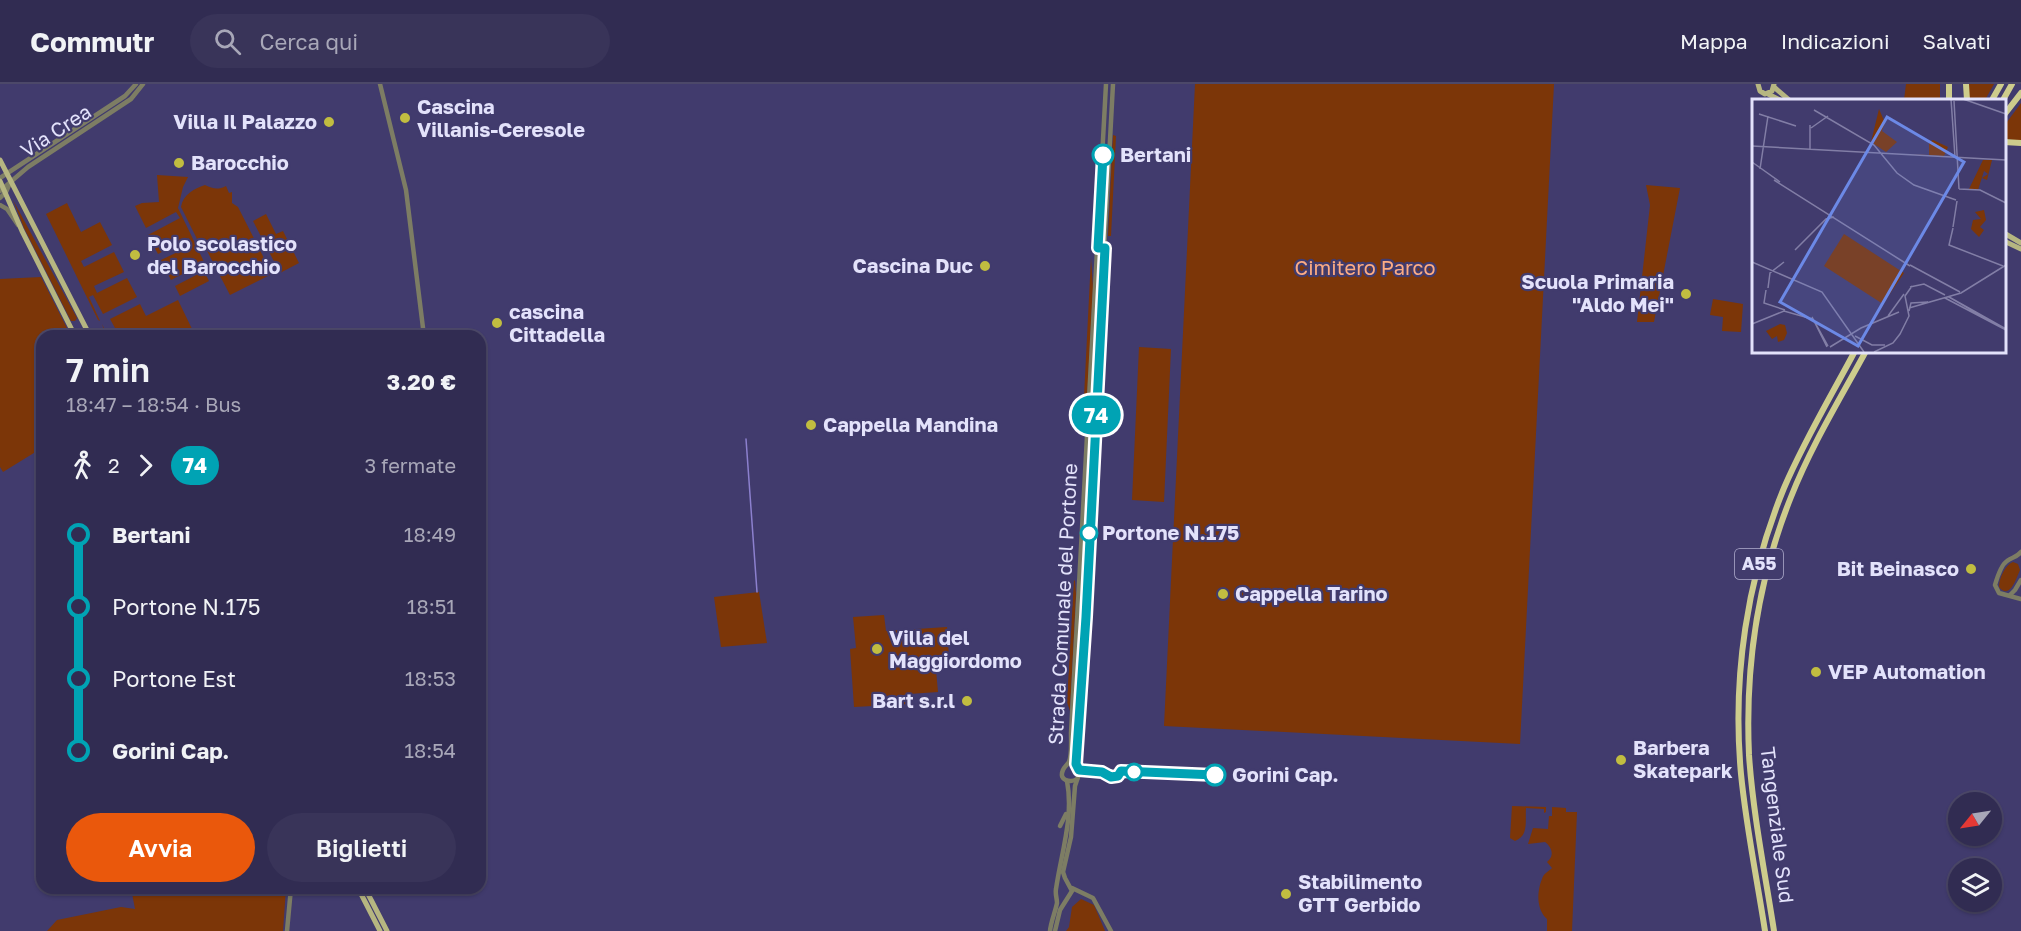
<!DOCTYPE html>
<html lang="it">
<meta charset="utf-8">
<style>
body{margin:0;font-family:"Golos Text",sans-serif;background:#393459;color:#f1f3f6;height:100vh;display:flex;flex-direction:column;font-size:22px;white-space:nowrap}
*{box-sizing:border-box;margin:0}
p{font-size:20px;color:#a8a7b8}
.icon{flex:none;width:33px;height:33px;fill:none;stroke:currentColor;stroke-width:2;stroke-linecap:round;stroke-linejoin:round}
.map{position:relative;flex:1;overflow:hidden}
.side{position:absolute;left:36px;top:246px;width:450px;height:564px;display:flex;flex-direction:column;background:#312c52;border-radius:18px;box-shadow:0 2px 4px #0004,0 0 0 2px #4c4869}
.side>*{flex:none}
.badge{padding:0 12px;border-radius:20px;font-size:21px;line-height:39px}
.needle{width:39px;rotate:240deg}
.buttons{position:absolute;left:1948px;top:708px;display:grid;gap:12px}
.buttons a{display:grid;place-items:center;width:54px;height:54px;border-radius:50%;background:#312c52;box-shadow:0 2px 4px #0004,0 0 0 2px #4c4869;font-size:30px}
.map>.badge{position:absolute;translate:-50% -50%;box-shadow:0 0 0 3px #fff}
.legs{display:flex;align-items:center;gap:9px;height:66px;padding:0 30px;font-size:20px}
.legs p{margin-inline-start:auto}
.summary{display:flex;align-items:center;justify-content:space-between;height:102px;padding:0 30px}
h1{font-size:33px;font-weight:600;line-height:45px}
.primary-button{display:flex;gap:12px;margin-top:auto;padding:12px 30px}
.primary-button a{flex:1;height:69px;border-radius:36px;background:#ea580c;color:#fff;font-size:24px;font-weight:600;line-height:69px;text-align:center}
.primary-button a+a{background:#393459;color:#f1f3f6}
ul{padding:0 30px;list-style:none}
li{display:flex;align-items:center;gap:21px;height:72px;font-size:22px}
li i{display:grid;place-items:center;width:9px;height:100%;margin:0 8px;background:currentColor}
li i::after{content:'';width:15px;height:15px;margin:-8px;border:4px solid;border-radius:50%;background:#312c52}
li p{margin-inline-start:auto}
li:first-child i{background:linear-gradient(#0000 50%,currentColor 0)}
li:last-child i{background:linear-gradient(currentColor 50%,#0000 0)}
header{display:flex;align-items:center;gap:36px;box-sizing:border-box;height:84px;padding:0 30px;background:#312c52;border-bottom:2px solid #4c4869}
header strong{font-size:28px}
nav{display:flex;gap:33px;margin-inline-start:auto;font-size:21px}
.search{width:420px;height:54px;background:#393459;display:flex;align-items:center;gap:15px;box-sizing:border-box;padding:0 21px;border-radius:33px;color:#a8a7b8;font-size:22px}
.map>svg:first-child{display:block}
</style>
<header>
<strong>Commutr</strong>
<div class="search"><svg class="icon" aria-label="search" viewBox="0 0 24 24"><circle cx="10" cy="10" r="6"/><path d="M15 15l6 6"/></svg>Cerca qui</div>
<nav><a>Mappa</a><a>Indicazioni</a><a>Salvati</a></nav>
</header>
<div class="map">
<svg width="2021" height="847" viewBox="0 0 2021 847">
<rect width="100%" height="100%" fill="#413b6d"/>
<g fill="#7c3608">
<polygon points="1195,0 1554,0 1520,660 1164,642"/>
<polygon points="1906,0 1940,0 1940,16 1904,16"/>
<polygon points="1968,0 1994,0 1985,16 1969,16"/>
<polygon points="2021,19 2021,57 2005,55 2004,42"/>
<polygon points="1113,51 1116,52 1111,152 1108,152"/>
<polygon points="1097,69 1099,82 1096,152 1092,151"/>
<polygon points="157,91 188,93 183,103 178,124 207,184 205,185 202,180 171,196 161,176 192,161 189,154 158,170 148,151 180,134 176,128 146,144 135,122 142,119 159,118"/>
<path d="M205,101C213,105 218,106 226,102L229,109L232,108V119L238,123L272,190L230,211L205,163L202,165L181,123C183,110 194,105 205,101Z"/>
<polygon points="1646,101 1680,104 1654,238 1637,238 1650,121"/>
<polygon points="13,116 77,234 75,237 71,237 24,144"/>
<polygon points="67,119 81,148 100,138 112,161 81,177 84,183 114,168 124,188 94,202 97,209 127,194 137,213 103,230 93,211 89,213 100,237 98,236 46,130"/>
<polygon points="266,130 276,150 283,147 299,179 280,189 253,137"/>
<polygon points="1091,174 1093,204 1085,352 1082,352"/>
<polygon points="204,187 209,197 180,212 175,202"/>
<polygon points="41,193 71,252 42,252 42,364 3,388 0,383 0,195"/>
<polygon points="1098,193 1100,210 1093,350 1092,353 1090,353"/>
<polygon points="1713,215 1743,220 1741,248 1722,247 1723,233 1710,231"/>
<polygon points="178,216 193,247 196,246 198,252 106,252 102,240 106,248 115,244 110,235 140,220 146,232"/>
<polygon points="1106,241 1100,353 1097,352 1103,246"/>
<polygon points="1139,263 1171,265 1164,418 1132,416"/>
<path d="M2013,478L2018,480L2020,486C2016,495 2010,516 1999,503C1999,495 2005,481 2013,478Z"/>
<polygon points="1074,496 1075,497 1076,510 1070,627 1067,618"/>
<polygon points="759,508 767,559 721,563 714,513"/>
<polygon points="1081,516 1083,534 1076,661 1075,620"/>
<polygon points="884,531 886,547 947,543 949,574 935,575 938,608 909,610 910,620 854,623 850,565 856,564 853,533"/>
<path d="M1512,722L1546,723V728L1544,729V725L1526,724C1525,737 1529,752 1515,757L1510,754Z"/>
<path d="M1552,723L1566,724V728H1577L1572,847H1547V835C1536,825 1537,807 1542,795C1543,790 1549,787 1552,784L1547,778C1555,772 1552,763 1545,758L1528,760L1533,744L1548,745L1549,732H1552Z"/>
<polygon points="131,804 286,804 283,847 47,847 57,836 121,823 135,825"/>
<polygon points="1081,815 1094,821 1105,847 1066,847 1069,843 1072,823"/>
</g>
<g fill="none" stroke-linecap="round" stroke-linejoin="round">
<polyline stroke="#8c80ce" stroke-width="1.5" points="746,355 757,508"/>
<g stroke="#7d7d64" stroke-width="4.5">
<polyline points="380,0 406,106 424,252"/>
<polyline points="0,94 125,12 136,0"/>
<polyline points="0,107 28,83 131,15 143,0"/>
<polyline points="0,114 6,108 10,99"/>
<polyline points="0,121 7,125 18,141"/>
<path d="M2021,468C2016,474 2012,473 2007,477C2001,481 1997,494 1995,501L1999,509L2021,515"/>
<polyline points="2010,511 2015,506 2021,496"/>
<path d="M1077,695C1071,699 1058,697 1063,686C1064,683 1067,681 1069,678C1072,670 1071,658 1071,649L1106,0"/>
<polyline points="1060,742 1066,730"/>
<polyline points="1072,804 1093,814 1111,847"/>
<polyline points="287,847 291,804"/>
<path d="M1050,847C1051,837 1055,829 1057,819C1057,814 1055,810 1056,805C1061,770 1074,733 1067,697"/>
<polyline points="1055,847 1060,826 1072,807 1065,794 1063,788 1071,753 1075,702 1079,690 1075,676 1078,656 1113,0"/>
</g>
<g stroke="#b6b681" stroke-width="5">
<polyline points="1758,0 1760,7 1765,10 1772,7 1774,0"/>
<polyline points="1774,3 1789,16"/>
<polyline points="1768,10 1780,16"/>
<polyline points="0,76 90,252"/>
<polyline points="0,97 22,147 75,252"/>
<polyline points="2004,149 2021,159"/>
<polyline points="2004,157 2021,165"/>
<polyline points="358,804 380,847"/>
<polyline points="365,804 387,847"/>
</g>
<g stroke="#cdcc8c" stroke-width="6">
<polyline points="1949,0 1949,16"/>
<polyline points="1966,0 1967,16"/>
<polyline points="1992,16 2001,0"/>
<polyline points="2003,16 2012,0"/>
<polyline points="2004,31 2021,9"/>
<polyline points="2004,58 2021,59"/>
<path d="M1765,847C1757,795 1746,742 1741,690C1732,593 1747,494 1784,404C1804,357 1831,312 1855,267"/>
<path d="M1774,847C1765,789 1753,730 1749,671C1745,583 1758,495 1791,413C1811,362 1840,315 1866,267"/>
</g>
</g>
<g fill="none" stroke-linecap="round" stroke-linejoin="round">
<g stroke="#fff" stroke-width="14">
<polyline id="line-1" points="1103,71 1098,164 1105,164 1086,533 1076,680 1079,686 1102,688 1111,693 1118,692 1121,687 1215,691"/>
</g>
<use href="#line-1" stroke="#00a3b4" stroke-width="9"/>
</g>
<g fill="#c1bd40" stroke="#413b6d" stroke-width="2">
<circle cx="405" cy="34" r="6"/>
<circle cx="329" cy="38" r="6"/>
<circle cx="179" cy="79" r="6"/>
<circle cx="135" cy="171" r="6"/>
<circle cx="985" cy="182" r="6"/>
<circle cx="1686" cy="210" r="6"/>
<circle cx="497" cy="239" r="6"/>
<circle cx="811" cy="341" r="6"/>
<circle cx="1971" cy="485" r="6"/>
<circle cx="1223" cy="510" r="6"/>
<circle cx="877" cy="565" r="6"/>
<circle cx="1816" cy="588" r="6"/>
<circle cx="967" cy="617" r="6"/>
<circle cx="1621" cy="676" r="6"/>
<circle cx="1286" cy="810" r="6"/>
</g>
<g fill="#fff" stroke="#00a3b4" stroke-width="3">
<circle cx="1103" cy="71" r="10"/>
<circle cx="1089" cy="449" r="8"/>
<circle cx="1134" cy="688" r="8"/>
<circle cx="1215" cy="691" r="10"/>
</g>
<g text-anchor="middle" stroke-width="4.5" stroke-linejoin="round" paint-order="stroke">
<rect fill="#413b6d" stroke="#b2b0d0" stroke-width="1.5" x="1735" y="465" width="48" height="30" rx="4.5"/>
<g font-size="18" font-weight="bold" fill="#e3e2fb">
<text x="1759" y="486">A55</text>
</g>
<g font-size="20" font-weight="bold" fill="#e3e2fb" stroke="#413b6d" text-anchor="start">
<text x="417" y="30">Cascina<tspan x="417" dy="23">Villanis-Ceresole</tspan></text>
<text x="317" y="45" text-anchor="end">Villa Il Palazzo</text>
<text x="191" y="86">Barocchio</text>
<text x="147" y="167">Polo scolastico<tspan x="147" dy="23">del Barocchio</tspan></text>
<text x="973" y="189" text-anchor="end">Cascina Duc</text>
<text x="1674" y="205" text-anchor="end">Scuola Primaria<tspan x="1674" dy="23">"Aldo Mei"</tspan></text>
<text x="509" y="235">cascina<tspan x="509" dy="23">Cittadella</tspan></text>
<text x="823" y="348">Cappella Mandina</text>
<text x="1959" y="492" text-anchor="end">Bit Beinasco</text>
<text x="1235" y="517">Cappella Tarino</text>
<text x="889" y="561">Villa del<tspan x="889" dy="23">Maggiordomo</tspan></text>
<text x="1828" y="595">VEP Automation</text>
<text x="955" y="624" text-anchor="end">Bart s.r.l</text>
<text x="1633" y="671">Barbera<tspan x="1633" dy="23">Skatepark</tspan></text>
<text x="1298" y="805">Stabilimento<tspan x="1298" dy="23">GTT Gerbido</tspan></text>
</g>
<g font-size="20" fill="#e3e2fb" stroke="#413b6d">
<text transform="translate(56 47) rotate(-33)" y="7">Via Crea</text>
<text transform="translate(1063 520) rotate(-87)" y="7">Strada Comunale del Portone</text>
<text transform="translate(1777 741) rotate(83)" y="7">Tangenziale Sud</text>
</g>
<g font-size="20" font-weight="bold" fill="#e3e2fb" stroke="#413b6d" text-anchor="start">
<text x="1120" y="78">Bertani</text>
<text x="1102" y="456">Portone N.175</text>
<text x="1232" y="698">Gorini Cap.</text>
</g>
<g font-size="20" fill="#fdac83" stroke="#413b6d">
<text x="1365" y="191">Cimitero Parco</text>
</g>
</g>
<g transform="translate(1752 15)">
<rect width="254" height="254" fill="#413b6d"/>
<path d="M127,10L133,24L130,32L145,43L134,53L119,43ZM181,41L196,48L192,57L149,55L177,56V43ZM231,61H240L235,81L230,79L236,75L232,72L226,91L217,90ZM232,111L234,121L228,128L232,131L227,138L219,130L221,121L229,120L223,113ZM92,135L152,174L131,205L72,167ZM28,225L33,226L35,234L32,241L26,243L25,237L20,240L14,232Z" fill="#7c3608"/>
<path fill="none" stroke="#827ea6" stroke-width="1.5" d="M199,0L203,58M211,0L254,15M202,2L207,90M62,11L122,46L145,74L162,86L204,101M7,15L44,27M59,29L76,17M0,47L254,61M58,50V26M0,63L28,83M8,70L16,17M22,81L158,167M207,90L228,91L254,104M201,128L205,102M201,129L197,146L251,167M43,151L74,120L82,118M0,163L70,193L112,253M158,166L208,193M158,188L172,185L193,196M16,189L18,174L32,163M14,191L12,204L33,211M193,199L254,231M157,209L209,194L254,166M157,212L159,204L176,203M136,217L152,195M0,225L32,212L60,220M254,230L197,198L254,231M103,237L120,246H133M75,248L60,218L76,247M78,248L109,229L147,213M122,253L141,244L148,235L157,217L153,197L160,187"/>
<path fill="#6c89e6" fill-opacity="0.15" stroke="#6c89e6" stroke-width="3" d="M135,18L212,63L106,247L28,203Z"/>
<rect width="254" height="254" fill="none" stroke="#e3e2fb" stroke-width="3"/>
</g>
</svg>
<div class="buttons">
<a><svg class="needle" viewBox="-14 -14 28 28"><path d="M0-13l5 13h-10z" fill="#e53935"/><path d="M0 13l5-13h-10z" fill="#a8a7b8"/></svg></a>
<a><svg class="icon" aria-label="layers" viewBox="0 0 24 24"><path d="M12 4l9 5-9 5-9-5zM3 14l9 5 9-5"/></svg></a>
</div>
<b class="badge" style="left:1096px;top:331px;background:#00a3b4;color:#fff">74</b>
<section class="side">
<div class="summary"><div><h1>7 min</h1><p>18:47 – 18:54 · Bus</p></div><b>3.20 €</b></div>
<div class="legs"><svg class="icon" aria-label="walk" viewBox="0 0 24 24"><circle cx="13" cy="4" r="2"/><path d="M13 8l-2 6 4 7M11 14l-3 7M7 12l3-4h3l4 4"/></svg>2<svg class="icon" aria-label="forward" viewBox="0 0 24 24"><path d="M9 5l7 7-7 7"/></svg><b class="badge" style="background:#00a3b4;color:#fff">74</b><p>3 fermate</p></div>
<ul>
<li><i style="color:#00a3b4"></i><b>Bertani</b><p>18:49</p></li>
<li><i style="color:#00a3b4"></i><span>Portone N.175</span><p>18:51</p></li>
<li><i style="color:#00a3b4"></i><span>Portone Est</span><p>18:53</p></li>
<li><i style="color:#00a3b4"></i><b>Gorini Cap.</b><p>18:54</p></li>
</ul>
<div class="primary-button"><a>Avvia</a><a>Biglietti</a></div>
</section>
</div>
